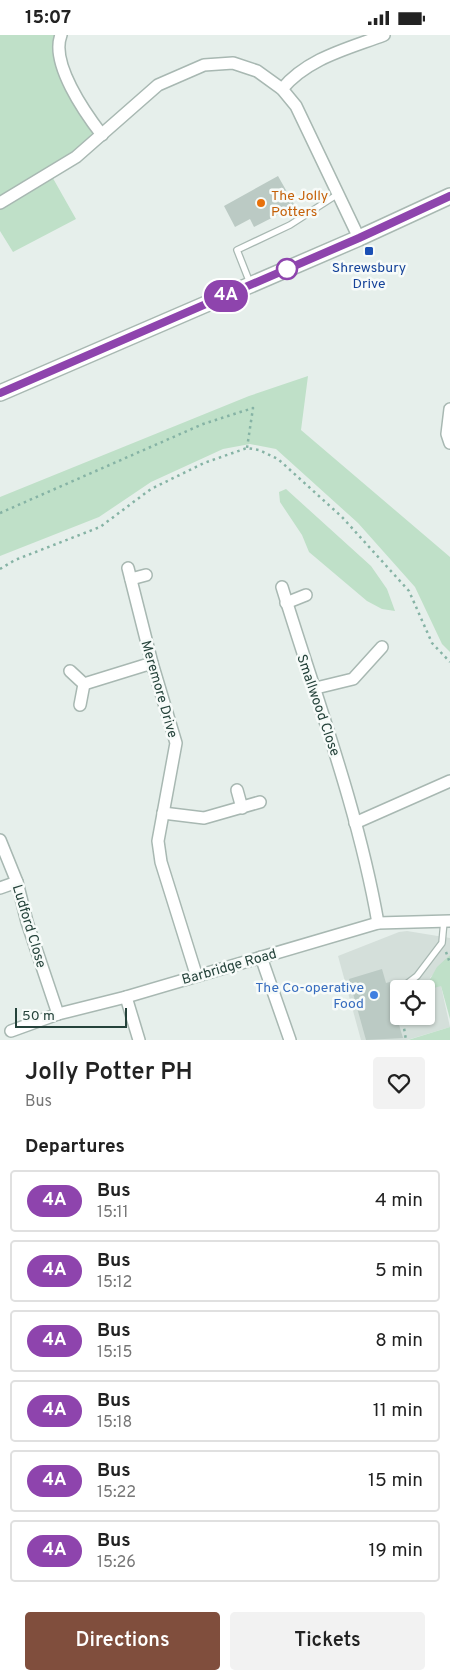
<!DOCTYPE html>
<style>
body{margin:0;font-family:Overpass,sans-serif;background:#f2f2f2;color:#222;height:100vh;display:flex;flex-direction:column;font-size:19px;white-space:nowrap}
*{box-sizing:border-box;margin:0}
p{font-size:16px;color:#767676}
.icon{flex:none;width:28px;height:28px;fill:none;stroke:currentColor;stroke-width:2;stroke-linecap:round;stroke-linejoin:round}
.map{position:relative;height:1005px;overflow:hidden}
.side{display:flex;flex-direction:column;background:#fff;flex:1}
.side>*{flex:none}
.badge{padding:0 10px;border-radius:16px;font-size:18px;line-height:32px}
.tools{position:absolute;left:390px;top:945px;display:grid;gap:10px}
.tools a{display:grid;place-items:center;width:45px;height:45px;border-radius:5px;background:#fff;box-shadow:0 1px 4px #0004;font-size:25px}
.scale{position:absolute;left:15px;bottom:12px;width:112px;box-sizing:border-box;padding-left:5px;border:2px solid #24423a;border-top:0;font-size:14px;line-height:18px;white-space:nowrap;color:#24423a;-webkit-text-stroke:4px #f7fbf9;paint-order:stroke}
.map>.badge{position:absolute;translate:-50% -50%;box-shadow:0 0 0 2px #fff}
h2{padding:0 25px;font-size:19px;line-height:45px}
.round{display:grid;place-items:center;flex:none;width:52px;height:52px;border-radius:5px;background:#f2f2f2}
.headline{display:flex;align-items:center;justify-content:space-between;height:85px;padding:0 25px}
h1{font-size:24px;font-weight:600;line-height:38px}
.action{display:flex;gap:10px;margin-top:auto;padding:10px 25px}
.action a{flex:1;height:58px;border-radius:5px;background:#804e3d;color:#fff;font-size:20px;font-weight:600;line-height:58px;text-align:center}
.action a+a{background:#f2f2f2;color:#222}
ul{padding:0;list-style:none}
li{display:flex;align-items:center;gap:15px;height:62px;margin:0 10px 8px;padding:0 15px;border:2px solid #e0e0e0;border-radius:5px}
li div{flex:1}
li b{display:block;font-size:19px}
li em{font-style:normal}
li .badge{min-width:55px;font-weight:700;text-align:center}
.status{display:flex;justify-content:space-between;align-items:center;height:35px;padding:0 25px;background:#fff;direction:ltr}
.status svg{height:14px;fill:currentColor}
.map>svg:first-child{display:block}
</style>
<div class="status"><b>15:07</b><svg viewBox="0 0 49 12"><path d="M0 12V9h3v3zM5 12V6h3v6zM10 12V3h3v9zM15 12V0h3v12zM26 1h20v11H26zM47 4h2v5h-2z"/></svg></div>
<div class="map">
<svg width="450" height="1005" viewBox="0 0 450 1005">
<rect width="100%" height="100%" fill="#e6efeb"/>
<path fill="#d4dfda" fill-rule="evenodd" d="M407,896L450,903V920L430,943L441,951L450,992L407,1005H361L338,921L399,897ZM399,954H426V981H399Z"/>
<g fill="#bfe0c8">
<polygon points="0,0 61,0 60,26 102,100 50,138 76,184 13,217 0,196"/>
<polygon points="308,341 301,395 450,522 450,617 442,609 415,552 358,488 276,414 250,409 223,414 151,447 99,482 0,521 0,462 249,361"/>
<polygon points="286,454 371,531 387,554 395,576 382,574 367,566 309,517 302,500 280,467 279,457"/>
<polygon points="450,920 450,984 441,951 430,954 428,948 437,932"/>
<polygon points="450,992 450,1005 408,1005"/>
</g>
<g fill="#bbcac4">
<polygon points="278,141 295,171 254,192 250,184 235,192 224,171"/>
<polygon points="382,934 386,948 390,947 397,972 394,973 403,1003 366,1005 349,944"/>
</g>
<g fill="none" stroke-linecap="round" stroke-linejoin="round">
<g stroke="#a8b8b2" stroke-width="8">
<g id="service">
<polyline points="250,248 237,215 290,190 338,159"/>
<polyline points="400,954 417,941 442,908 444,886"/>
</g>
</g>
<g stroke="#a8b8b2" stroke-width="14">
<g id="minor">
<path d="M61,0C50,28 85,78 102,100"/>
<path d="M282,54C308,23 347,14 384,0"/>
<polyline points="0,168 76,122 158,50 204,30 233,28 257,36 282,54 296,71 359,203"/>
<polyline points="450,374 447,399 450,408"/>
<polyline points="128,533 152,628 176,708 158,806 161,827 196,939"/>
<polyline points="131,544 146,540"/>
<path d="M282,552C316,663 358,773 378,888"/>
<polyline points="286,568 306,560"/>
<polyline points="70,636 84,649 80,670"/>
<polyline points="84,649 152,628"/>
<polyline points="316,653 353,644 382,612"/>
<polyline points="237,755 242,773"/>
<polyline points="163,778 204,783 260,767"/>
<polyline points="355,788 450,746"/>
<polyline points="0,805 17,847 27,887 58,979"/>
<polyline points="0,853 17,847"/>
<polyline points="261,922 290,1005"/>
<polyline points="126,962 139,1005"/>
<polyline points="11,996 58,979 126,962 378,888 450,886"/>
</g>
</g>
<g stroke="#a8b8b2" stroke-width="18">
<polyline id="tertiary" points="0,358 359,203 450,161"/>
</g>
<g stroke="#86b3a5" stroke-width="2.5" stroke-dasharray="2.5 4" stroke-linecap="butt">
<polyline points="0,478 203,389 253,373 247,413"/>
<polyline points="0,534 15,525 100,492 151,454 204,428 247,413 259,415 278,424 342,482 409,556 432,608 450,627"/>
<polyline points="446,917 450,928"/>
<polyline points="402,981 406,1005"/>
</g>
<use href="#service" stroke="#fff" stroke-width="5.5"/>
<use href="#minor" stroke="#fff" stroke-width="11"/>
<use href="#tertiary" stroke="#fff" stroke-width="15"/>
</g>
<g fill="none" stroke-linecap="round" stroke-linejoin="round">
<g stroke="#fff" stroke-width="11">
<polyline id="line" points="0,358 359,203 450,161"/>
</g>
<use href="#line" stroke="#8e44ad" stroke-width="8"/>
</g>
<circle fill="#e8710a" stroke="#f7fbf9" stroke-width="2" cx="261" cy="168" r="5"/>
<rect fill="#1a4fb4" stroke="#f7fbf9" stroke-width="2" x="364" y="211" width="10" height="10" rx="2.5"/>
<circle fill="#fff" stroke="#8e44ad" stroke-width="2.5" cx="287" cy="234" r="10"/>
<circle fill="#3f7fe0" stroke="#f7fbf9" stroke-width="2" cx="374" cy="960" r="5"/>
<g text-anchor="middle" stroke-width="5" stroke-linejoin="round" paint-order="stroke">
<g font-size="14" fill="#c56008" stroke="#f7fbf9" text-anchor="start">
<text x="271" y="165">The Jolly<tspan x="271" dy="16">Potters</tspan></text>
</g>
<g font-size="14" fill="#164399" stroke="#f7fbf9">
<text x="369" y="237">Shrewsbury<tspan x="369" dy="16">Drive</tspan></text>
</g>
<g font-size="14" fill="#24423a" stroke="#f7fbf9">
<text transform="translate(160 654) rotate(74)" y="5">Meremore Drive</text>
<text transform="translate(319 670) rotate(71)" y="5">Smallwood Close</text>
<text transform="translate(30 891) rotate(73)" y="5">Ludford Close</text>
<text transform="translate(229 931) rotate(-16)" y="5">Barbridge Road</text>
</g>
<g font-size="14" fill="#366cbe" stroke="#f7fbf9" text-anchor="end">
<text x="364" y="957">The Co-operative<tspan x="364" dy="16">Food</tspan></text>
</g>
</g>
</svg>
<div class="tools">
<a><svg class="icon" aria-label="locate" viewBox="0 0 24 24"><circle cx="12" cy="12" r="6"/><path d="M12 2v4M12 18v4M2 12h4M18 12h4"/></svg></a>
</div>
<div class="scale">50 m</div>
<b class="badge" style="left:226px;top:261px;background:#8e44ad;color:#fff">4A</b>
</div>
<section class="side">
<div class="headline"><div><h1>Jolly Potter PH</h1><p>Bus</p></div><a class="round"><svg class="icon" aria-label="heart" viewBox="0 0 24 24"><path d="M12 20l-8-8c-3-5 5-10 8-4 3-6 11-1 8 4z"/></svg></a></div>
<h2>Departures</h2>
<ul>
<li><span class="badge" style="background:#8e44ad;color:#fff">4A</span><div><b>Bus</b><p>15:11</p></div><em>4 min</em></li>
<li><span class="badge" style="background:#8e44ad;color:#fff">4A</span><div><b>Bus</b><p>15:12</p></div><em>5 min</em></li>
<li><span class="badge" style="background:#8e44ad;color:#fff">4A</span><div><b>Bus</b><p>15:15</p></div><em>8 min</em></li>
<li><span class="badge" style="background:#8e44ad;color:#fff">4A</span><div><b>Bus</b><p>15:18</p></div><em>11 min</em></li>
<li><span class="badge" style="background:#8e44ad;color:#fff">4A</span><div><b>Bus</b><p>15:22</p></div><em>15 min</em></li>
<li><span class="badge" style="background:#8e44ad;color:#fff">4A</span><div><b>Bus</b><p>15:26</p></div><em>19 min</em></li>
</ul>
<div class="action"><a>Directions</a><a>Tickets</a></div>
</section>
